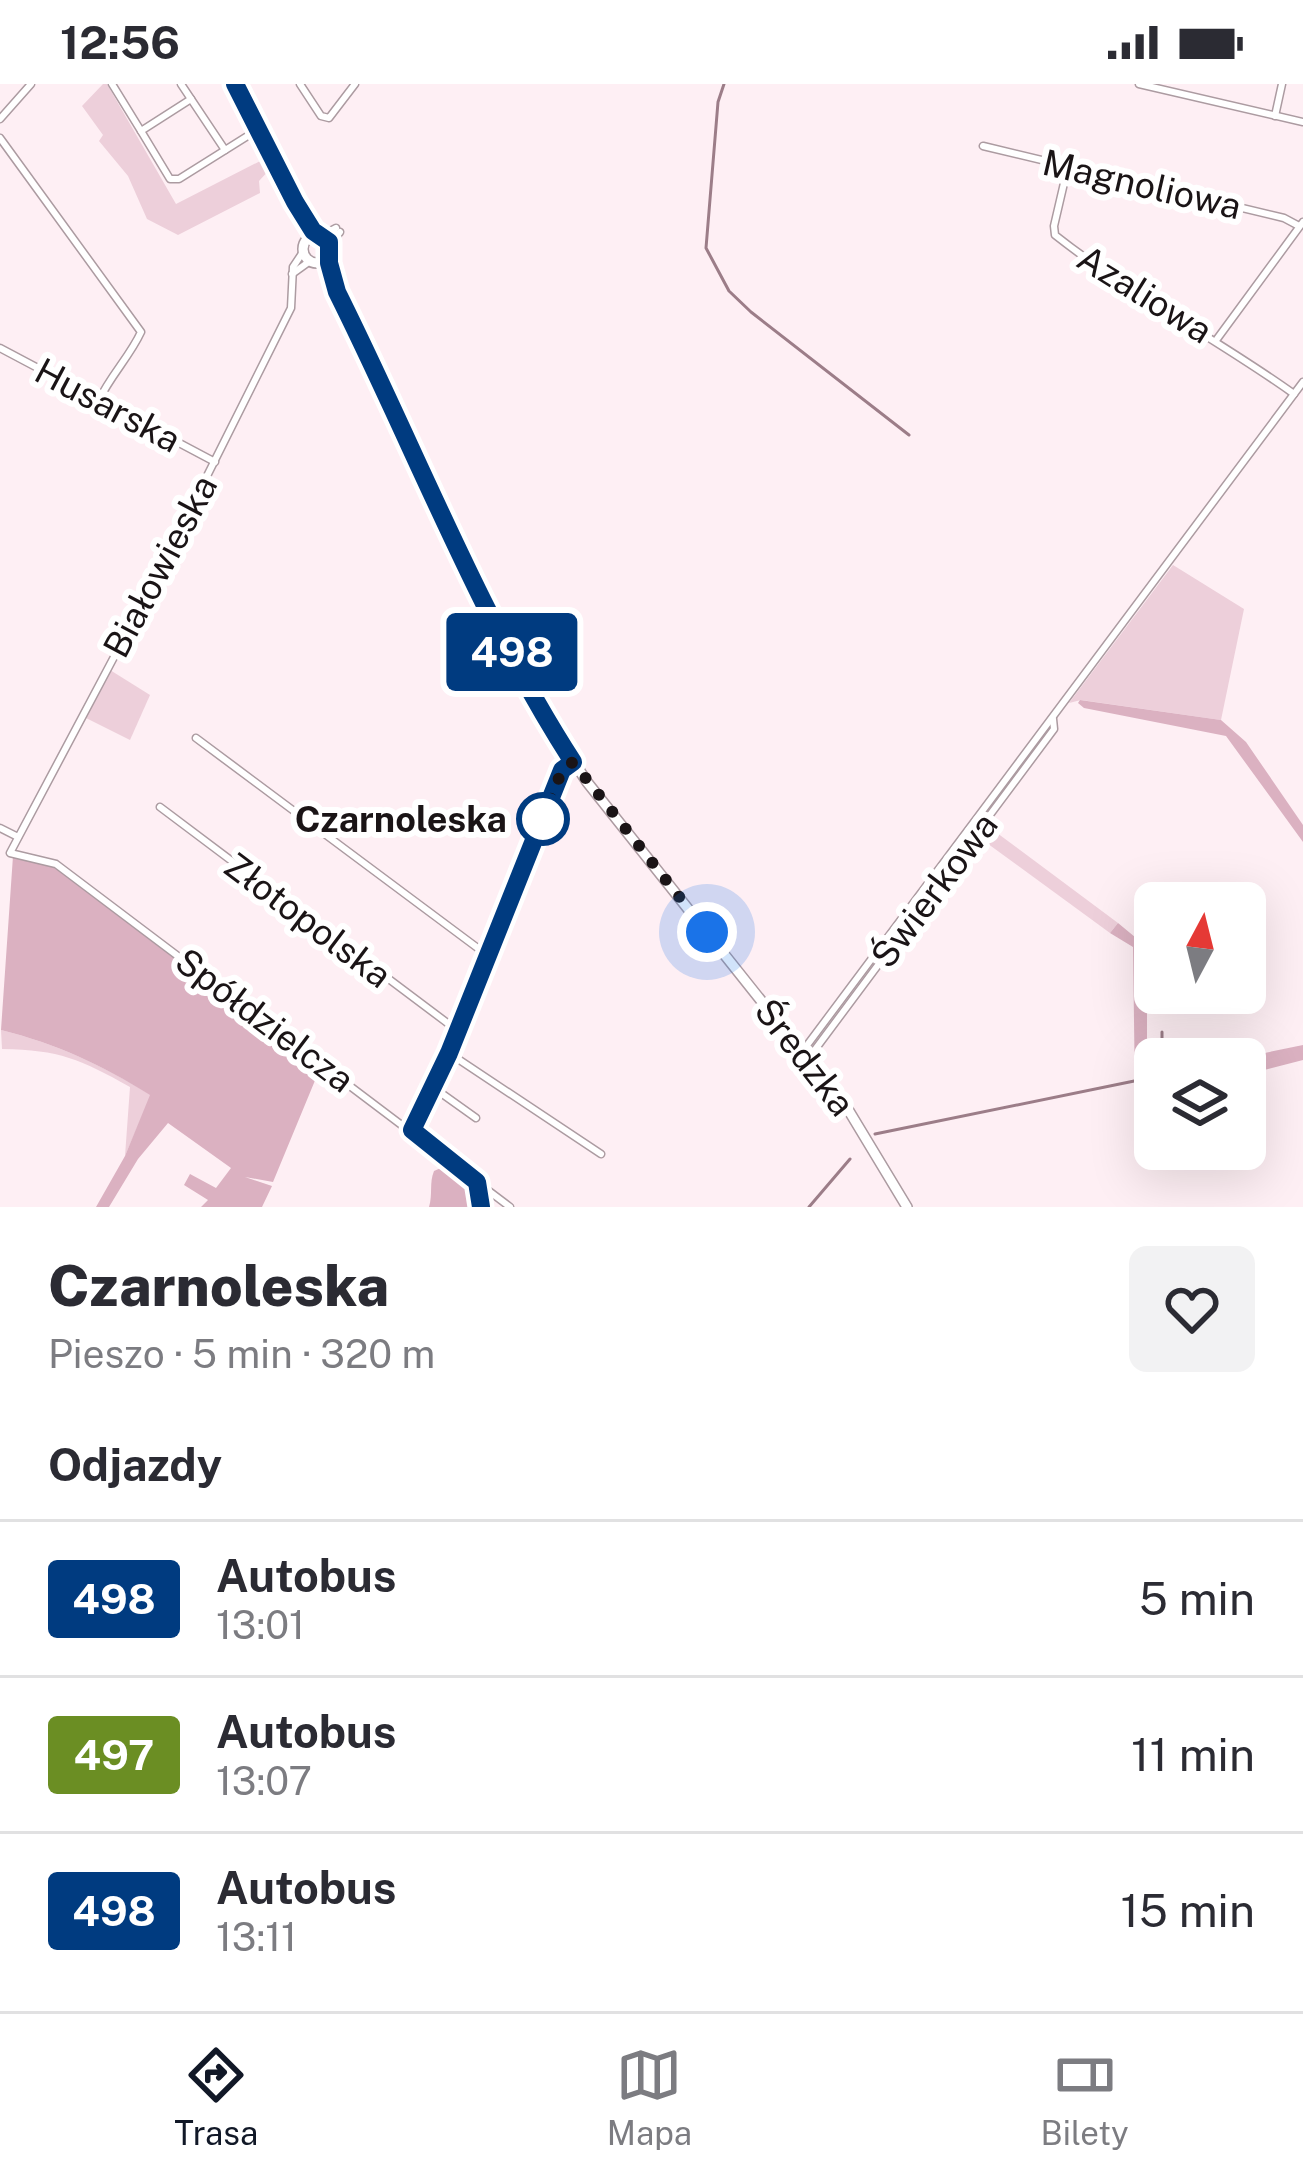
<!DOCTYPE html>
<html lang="pl">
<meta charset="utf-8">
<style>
body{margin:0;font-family:"Public Sans",sans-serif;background:#f2f2f3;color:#2b2b33;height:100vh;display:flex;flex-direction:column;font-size:45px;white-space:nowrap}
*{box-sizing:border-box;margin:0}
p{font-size:39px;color:#7c7c81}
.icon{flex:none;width:66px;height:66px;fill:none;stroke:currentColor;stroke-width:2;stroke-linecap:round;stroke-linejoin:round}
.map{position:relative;height:1123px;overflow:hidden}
.details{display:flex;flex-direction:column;background:#fff;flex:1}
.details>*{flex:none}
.badge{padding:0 24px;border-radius:9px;font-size:42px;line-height:78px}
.needle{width:78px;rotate:7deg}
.tools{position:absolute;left:1134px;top:798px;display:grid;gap:24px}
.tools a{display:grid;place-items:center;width:132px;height:132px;border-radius:18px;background:#fff;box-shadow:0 12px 48px #0002;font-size:60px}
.you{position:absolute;width:60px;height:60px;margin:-30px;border:9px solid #fff;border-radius:50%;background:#1a73e8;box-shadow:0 0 0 18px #1a73e833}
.map>.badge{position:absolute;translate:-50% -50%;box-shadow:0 0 0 6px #fff}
h2{padding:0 48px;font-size:45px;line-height:108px}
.round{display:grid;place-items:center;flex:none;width:126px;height:126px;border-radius:18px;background:#f2f2f3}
.headline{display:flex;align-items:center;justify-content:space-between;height:204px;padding:0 48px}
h1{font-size:57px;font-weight:800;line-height:90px}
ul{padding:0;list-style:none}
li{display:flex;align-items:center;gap:36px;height:156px;padding:0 48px;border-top:3px solid #e1e1e2}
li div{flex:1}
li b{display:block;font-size:45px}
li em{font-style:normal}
li .badge{min-width:132px;font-weight:700;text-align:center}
.status{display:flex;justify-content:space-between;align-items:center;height:84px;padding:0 60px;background:#fff;direction:ltr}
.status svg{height:33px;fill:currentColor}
.dock{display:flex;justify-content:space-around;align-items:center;height:168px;border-top:3px solid #e1e1e2;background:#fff;font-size:33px;color:#7c7c81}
.dock a{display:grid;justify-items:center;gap:6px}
.dock .selected{color:#111827}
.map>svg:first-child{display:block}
</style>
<div class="status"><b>12:56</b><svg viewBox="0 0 49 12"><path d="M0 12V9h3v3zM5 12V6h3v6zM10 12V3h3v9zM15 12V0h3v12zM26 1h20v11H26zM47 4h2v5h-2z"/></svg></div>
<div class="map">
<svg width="1303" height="1123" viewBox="0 0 1303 1123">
<rect width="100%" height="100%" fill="#feeff4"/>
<g fill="#edcfda">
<polygon points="103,0 107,0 176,120 266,74 271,84 259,97 260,109 178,151 147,135 128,92 99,57 103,51 82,22"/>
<polygon points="1173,481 1244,525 1221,636 1081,616 1069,619"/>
<polygon points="110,586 150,611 130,656 86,634"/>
<polygon points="993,746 1118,839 1110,849 984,757"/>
<path d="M1,946C57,960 102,981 151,1011L125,1072L130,1003C80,975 60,966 2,965Z"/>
</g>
<g fill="#dbb1c1">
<polygon points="1080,616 1221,636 1246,658 1303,741 1303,758 1226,652 1084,624 1078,619"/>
<path d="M13,772L51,780L321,982L273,1098L245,1093L272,1102L262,1123H201L208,1116L184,1101L190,1090L216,1104L231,1084L168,1039L138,1075L109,1123H96L125,1072L150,1011C102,981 57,960 1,946Z"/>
<polygon points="1118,839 1147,863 1147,998 1155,1009 1155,1026 1135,1010 1133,863 1110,849"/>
<polygon points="1303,961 1303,976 1245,991 1245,975 1235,975"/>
<path d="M443,1083L474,1109L473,1123H429C433,1110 429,1099 434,1087Z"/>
</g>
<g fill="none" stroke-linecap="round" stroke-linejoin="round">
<g stroke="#9c7d88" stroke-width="3">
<polyline points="724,0 718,18 706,164 729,207 751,228 909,351"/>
<polyline points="1162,975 1162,948"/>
<polyline points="875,1050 1144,995"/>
<polyline points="809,1123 850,1075"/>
</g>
<g stroke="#ac9ba1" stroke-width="9">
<g id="street">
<polyline points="112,0 141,47"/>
<polyline points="181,0 225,66"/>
<polyline points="300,0 321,32 329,34 355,0"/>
<polyline points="1139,0 1303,38"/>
<polyline points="191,15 141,47 170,95 179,95 257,46"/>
<polyline points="1275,32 1282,0"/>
<polyline points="0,35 31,0"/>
<path d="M0,54L141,248C130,272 111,291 99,316"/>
<polyline points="983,62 1284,134 1299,142"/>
<path d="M1068,82L1054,142L1055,151C1131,211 1216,254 1294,310"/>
<polyline points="323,151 336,144"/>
<polyline points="330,160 340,148"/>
<polyline points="303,168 293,183 291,224 157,492 10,769 56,780 510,1123"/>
<polyline points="292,190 310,177"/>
<polyline points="1217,255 1303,138"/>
<polyline points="0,264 215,378"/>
<polyline points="196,654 487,871"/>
<polyline points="160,723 458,947"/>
<polyline points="0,744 18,753"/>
<polyline points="802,968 1303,298"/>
<polyline points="449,969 601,1070"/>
<polyline points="808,975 1054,645 1053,635"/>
<polyline points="434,1004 476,1034"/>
<polyline points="412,1046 434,1004 562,686 573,678"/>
</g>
</g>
<g stroke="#ac9ba1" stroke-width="12">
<g id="secondary">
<polyline points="235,0 295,118 317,150"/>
<circle cx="317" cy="165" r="14"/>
<polyline points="329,173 337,208 426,397 543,630 587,698 849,1027 907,1123"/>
</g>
</g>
<use href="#street" stroke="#fff" stroke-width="6"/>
<use href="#secondary" stroke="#fff" stroke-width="9"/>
</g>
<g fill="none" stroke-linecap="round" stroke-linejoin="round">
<g stroke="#fff" stroke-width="27">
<path id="line" d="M235,0L295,118L313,147L329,158V179L337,208C414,362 480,534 573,678L562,686L449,969L412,1046L477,1098L481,1123"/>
</g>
<use href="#line" stroke="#003b80" stroke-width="18"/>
<polyline stroke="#1a1416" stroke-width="12" stroke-dasharray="0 21.6" points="543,735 562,686 573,678 707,848"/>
</g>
<circle fill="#fff" stroke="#003b80" stroke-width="6" cx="543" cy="735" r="24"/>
<g text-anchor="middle" stroke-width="12" stroke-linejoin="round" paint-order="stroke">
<g font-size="36" fill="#1a1416" stroke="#fff">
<text transform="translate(1142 100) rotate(13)" y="13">Magnoliowa</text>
<text transform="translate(1145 210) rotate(32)" y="13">Azaliowa</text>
<text transform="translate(108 321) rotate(28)" y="13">Husarska</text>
<text transform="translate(160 482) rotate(-62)" y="13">Białowieska</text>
<text transform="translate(934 806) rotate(-53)" y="13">Świerkowa</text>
<text transform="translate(308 836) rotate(37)" y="13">Złotopolska</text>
<text transform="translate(265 936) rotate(37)" y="13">Spółdzielcza</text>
<text transform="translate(805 973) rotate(52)" y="13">Średzka</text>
</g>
<g font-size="36" font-weight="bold" fill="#1a1416" stroke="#fff" text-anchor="end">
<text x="507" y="748">Czarnoleska</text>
</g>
</g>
</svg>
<div class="tools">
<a><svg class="needle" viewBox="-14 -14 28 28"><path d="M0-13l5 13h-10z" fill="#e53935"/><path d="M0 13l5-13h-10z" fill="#7c7c81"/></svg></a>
<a><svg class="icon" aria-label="layers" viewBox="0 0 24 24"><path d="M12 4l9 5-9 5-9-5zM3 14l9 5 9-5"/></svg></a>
</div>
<div class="you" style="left:707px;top:848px"></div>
<b class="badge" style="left:512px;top:568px;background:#003b80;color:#fff">498</b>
</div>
<section class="details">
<div class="headline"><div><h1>Czarnoleska</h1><p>Pieszo · 5 min · 320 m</p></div><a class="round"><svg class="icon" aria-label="heart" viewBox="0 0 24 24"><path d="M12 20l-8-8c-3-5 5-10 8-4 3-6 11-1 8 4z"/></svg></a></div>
<h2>Odjazdy</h2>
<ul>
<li><span class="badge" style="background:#003b80;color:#fff">498</span><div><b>Autobus</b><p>13:01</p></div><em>5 min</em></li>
<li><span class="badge" style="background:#6b8e23;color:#fff">497</span><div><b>Autobus</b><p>13:07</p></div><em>11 min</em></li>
<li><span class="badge" style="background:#003b80;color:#fff">498</span><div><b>Autobus</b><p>13:11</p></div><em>15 min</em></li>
</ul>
</section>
<nav class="dock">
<a class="selected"><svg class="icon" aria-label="directions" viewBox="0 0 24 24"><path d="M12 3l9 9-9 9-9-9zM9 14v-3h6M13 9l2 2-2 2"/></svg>Trasa</a>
<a><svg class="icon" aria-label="map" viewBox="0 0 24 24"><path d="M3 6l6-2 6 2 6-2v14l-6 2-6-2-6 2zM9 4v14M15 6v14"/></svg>Mapa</a>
<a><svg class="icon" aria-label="tickets" viewBox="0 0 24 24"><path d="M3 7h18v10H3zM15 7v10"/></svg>Bilety</a>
</nav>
